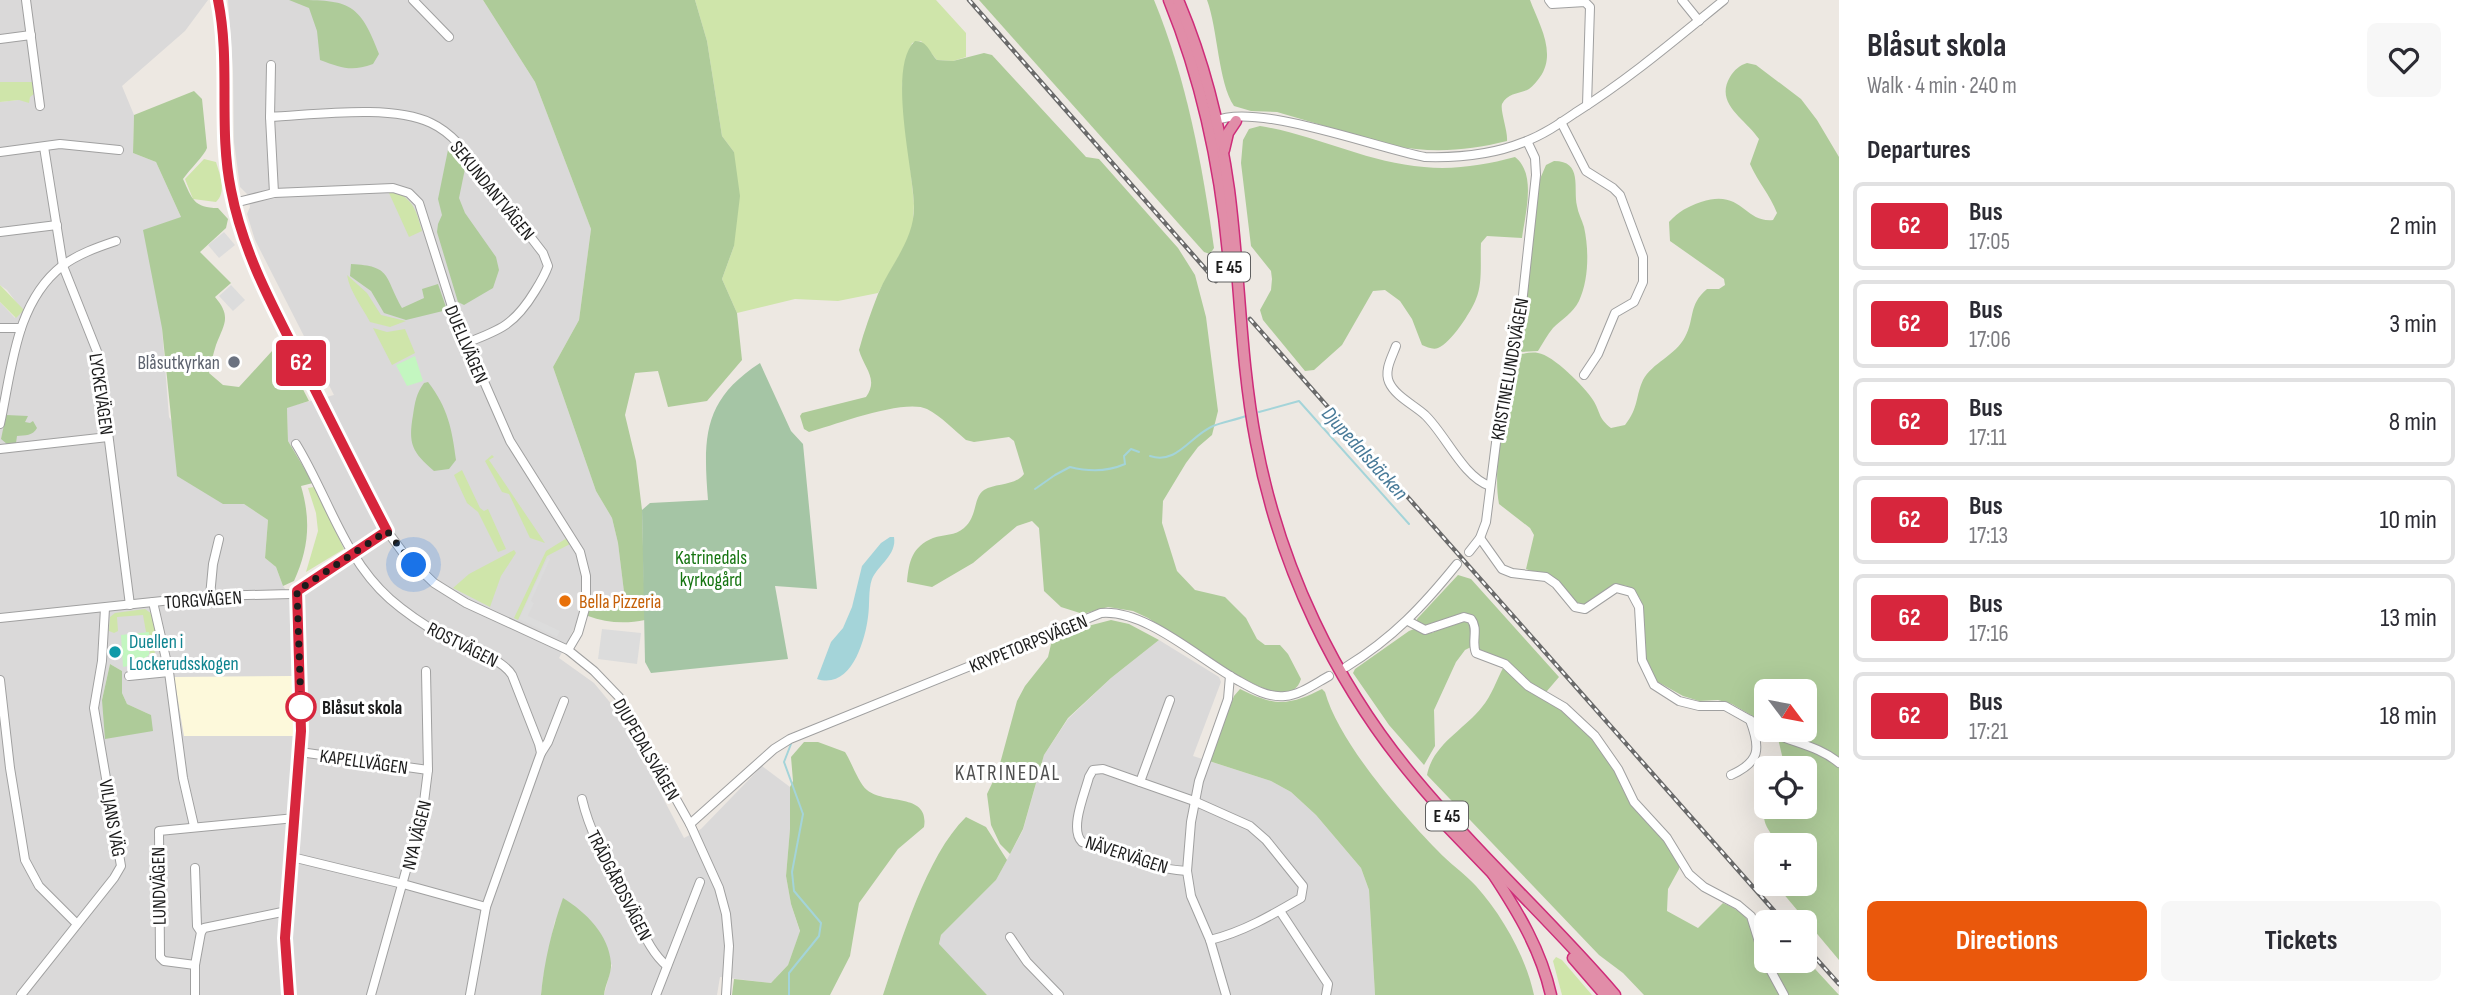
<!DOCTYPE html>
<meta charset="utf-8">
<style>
body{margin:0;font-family:"Sofia Sans Condensed",sans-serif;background:#f7f7f7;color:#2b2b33;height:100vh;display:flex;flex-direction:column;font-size:26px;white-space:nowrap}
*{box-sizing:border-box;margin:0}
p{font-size:23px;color:#7c7c81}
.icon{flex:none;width:38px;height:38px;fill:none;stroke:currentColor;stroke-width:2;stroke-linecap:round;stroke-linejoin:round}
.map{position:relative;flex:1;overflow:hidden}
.panel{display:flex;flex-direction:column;background:#fff;width:630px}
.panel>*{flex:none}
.badge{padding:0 14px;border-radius:5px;font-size:24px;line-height:46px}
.needle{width:46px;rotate:122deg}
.fabs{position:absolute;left:1754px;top:679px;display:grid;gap:14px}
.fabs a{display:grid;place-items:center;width:63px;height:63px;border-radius:10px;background:#fff;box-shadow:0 7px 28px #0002;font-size:35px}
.you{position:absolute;width:35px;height:35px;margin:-18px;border:5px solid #fff;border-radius:50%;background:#1a73e8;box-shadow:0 0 0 10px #1a73e833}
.map>.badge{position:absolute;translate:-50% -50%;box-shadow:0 0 0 4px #fff}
h2{padding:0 28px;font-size:26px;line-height:63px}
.round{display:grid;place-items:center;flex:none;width:74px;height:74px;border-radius:10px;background:#f7f7f7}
.head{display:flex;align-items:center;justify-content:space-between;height:119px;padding:0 28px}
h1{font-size:33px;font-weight:700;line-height:52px}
.cta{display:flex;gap:14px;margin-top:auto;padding:14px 28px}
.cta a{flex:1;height:80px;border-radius:10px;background:#ea580c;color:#fff;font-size:28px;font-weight:700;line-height:80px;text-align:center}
.cta a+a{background:#f7f7f7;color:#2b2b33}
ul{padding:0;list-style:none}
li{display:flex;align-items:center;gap:21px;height:88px;margin:0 14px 10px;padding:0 14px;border:4px solid #e1e1e2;border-radius:10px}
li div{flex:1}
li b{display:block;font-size:26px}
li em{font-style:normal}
li .badge{min-width:77px;font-weight:700;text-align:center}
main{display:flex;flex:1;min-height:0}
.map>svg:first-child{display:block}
</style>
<main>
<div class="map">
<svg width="1839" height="995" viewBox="0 0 1839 995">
<rect width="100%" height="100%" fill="#ede8e2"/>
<g fill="#dad9d9" fill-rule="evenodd">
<path d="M0,0H208L185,31L122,86L134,115L133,153L156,162L181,217L162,328L169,417L223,504H244L268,520L265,558L276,567L283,586L291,597L307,593L352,562L313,483L288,441L287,407L334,395L255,240L247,214L250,207L248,195L240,187L234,142L233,71L228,0H483L535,82L591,229L579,320L553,367L596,491L612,518L618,543L625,600L580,617L559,658L594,683L618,712L684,838L701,829L762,766L790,787V829L786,876L791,904L800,932L788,965L771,983L720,977L717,995H604L612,965L555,920L543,978L541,995H0V302L15,318L19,306L7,290L0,285V102L19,100L32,82H0ZM110,664L122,671V693L127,704L151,715L102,700Z"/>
<polygon points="1159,640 1219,677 1221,682 1193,756 1271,781 1291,792 1316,815 1361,868 1369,890 1375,995 987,995 939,945 941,935 996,880 1023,830 1044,755 1068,719 1111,678"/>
</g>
<polygon fill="#fdf9db" points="293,676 294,736 184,736 174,677"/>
<g fill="#cfe5aa">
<polygon points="695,0 936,0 966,33 966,57 953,61 937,60 921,41 912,43 902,85 914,204 913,224 908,240 878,293 838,301 795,299 737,313 722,279 734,246 734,152 722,136 707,41"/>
<polygon points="0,82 32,82 35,93 30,97 29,103 19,100 0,102"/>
<path d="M204,159L216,162C220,175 227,192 216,202L193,199L185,179Z"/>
<path d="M396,192C414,200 417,213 422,231L409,237L389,193Z"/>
<path d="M347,275L367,293L381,315L406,321L390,327L370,322C361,305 350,292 347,275Z"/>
<polygon points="0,285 24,310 16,318 0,302"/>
<polygon points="373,328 387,332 405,329 415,353 392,365"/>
<polygon points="492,455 494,457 489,460 545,543 530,538 509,494 502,492 485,461"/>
<polygon points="462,470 480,508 484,511 488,509 506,549 498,552 478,512 467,503 454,475"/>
<polygon points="314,487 344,549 306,572 318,531 316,513 308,488"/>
<polygon points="567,538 570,544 547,556 518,620 514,618 546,551"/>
<polygon points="514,550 516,553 501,576 490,607 453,588 469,574"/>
<polygon points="145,609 152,614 159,646 154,647 157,667 142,670 139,665 150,657 149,632 146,632 143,615 117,617 118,631 114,633 109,631 110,617 115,613"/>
<polygon points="1556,957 1562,960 1592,995 1562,995 1553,961"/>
</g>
<g fill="#aecb99">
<path d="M289,0C347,0 359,0 379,54L373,64C351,72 342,68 320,60L317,31L309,8Z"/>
<path d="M483,0H695L707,41L722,136L734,152L740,196L734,246L722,279L737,313L742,360L707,401L668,407L658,371L635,373L625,415L636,461L642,510L645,620C626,624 606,623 588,616L585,601L625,600L618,543L612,518L596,491L553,367L579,320L591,229L535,82Z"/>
<path d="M979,0H1154C1187,80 1202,164 1214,248L1210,254L1204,252Z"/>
<path d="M1207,0H1530C1539,24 1557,53 1540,77C1537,81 1533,86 1529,89C1520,94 1508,92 1502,104C1500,111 1508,131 1507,141C1468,151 1432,153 1393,146L1277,112L1251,111L1234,106C1218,82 1218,30 1207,0Z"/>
<path d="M915,41C928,41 929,52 937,60L953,61L984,53L992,55L1086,157L1099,159L1178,248L1195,275L1206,317L1218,411L1212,435L1198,447L1186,463L1163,501L1162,523L1177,571L1195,590L1225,597L1246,618L1257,639L1265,645H1280L1288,654L1301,679C1298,689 1291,693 1281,693C1249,690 1177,636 1148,618L1133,611L1108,607L1083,614L1061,607L1044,591L1039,528L1032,521L1017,526L973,563L932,587L907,582C909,561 912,547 933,538C944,534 955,536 964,528C978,516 973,497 984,490C996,483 1015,486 1024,474L1014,441L1009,437L974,442L966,440C954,430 941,416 927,409C905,398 834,425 809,432L804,429L800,416L802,413L866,397C879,379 864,368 859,350C864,331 871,312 878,294C891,263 915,240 914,205C913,168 887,66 915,41Z"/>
<path d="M1747,63L1756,65L1801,99L1817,120L1839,157V960L1777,886L1779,884H1804V845H1779C1771,833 1759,822 1766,806L1804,807V768H1785L1776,730H1804V691H1766V724L1732,704L1718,700L1699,701L1683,696L1658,682L1652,676L1645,659L1643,608L1639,597L1627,586L1615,584L1584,605C1570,602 1566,587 1554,578C1545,572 1535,573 1526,569L1534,535L1530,528L1499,504C1491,460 1510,397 1521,354C1526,353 1533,352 1538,353C1553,355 1585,387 1593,400C1601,413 1598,418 1611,428L1625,425C1639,407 1635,398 1643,380C1652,363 1676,355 1685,337C1695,319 1688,305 1707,289H1719L1725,285L1724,279L1670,241L1669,222C1679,211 1687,207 1701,202C1742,188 1744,223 1773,220L1777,213C1770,195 1758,182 1750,164L1759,139C1746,119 1714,104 1730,77C1734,70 1740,65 1747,63Z"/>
<path d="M194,91L202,99L207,148C204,156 190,169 183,179C192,199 194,208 218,208L228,219L226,228L200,252L231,283L215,297C232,317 224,324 216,345C213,354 211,364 209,373L223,385L239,387L272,351L276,357L292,368L309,401L287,408L288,441L313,483L301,486C311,520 309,548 294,581L283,586L276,567L265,558L268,520L244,504H223L177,476L162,328L143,230L181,217L156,162L133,153L134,115Z"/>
<path d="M1260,126C1316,135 1368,163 1424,167C1455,170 1485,165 1515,157C1537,174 1525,214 1522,238L1487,236L1481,243C1480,260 1483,283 1476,299C1471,312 1451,343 1438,348C1433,350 1427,347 1422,345L1412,319L1400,301L1385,290L1373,291L1342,345L1314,370L1305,371L1263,320L1260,310L1271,290L1272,279L1271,271L1251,246L1241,163L1243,140L1249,129Z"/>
<polygon points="449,145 455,146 467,159 459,198 465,213 496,257 499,270 493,288 464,305 458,302 437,232 438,224 442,215 438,199"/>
<path d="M1554,161C1583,161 1573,188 1577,206C1578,213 1582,220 1584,227C1589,249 1589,280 1579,301C1573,313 1562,319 1553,328C1547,335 1543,343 1538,351L1520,352L1540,179L1546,165Z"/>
<path d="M351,264C392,266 384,276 402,308L424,298L422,289L438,284L447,310L406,320L384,313L371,291L350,276Z"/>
<path d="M428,382C448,408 452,429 456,460L449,469L434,471C412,452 408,444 413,415C415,402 416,394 424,383Z"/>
<path d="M6,415L28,416L25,422L30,423L33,421L37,428C33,436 25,435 17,436L16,443L7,444L1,439Z"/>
<polygon points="1458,575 1471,579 1559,677 1547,691 1541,692 1516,672 1477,652 1471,616 1431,628 1417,624 1417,619"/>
<polygon points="1111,620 1129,624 1159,640 1111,678 1068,718 1044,755 1023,829 1010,854 1000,844 991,825 987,794 998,771 1017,701 1025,686 1048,657 1052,640 1088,626"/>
<polygon points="1459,620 1472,623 1471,647 1465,650 1456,662 1434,710 1435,746 1424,765 1389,725 1353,673 1355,669 1409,631 1414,629 1432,633"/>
<polygon points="110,664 122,671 122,693 127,704 151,715 153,731 105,739 102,700"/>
<path d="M1503,668L1526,690L1563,711L1592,737L1679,861V869L1668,889L1667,911L1698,928L1723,903C1758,918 1747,927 1759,955C1765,969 1773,982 1780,995H1644L1623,973L1599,955L1427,775C1433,744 1464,730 1482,707C1492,695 1496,681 1503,668Z"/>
<path d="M1240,689C1247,692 1254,696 1261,698C1284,707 1302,699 1322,689L1325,692C1339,742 1400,812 1437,850C1449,863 1464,873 1476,886C1502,915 1526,957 1534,995H1375L1369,890L1361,868L1316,815L1291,792L1271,781L1209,761L1234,696Z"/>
<path d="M804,742H818L845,752C851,761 859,784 867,790C884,805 930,792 924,827L898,849L859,903L850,956L830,995H732L734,979L771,983L788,965L800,931L791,904L786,876L790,829V787L793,781L791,757Z"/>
<path d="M966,817L986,827L1007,860L996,880L941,935L939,944L987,995H883C901,942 926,856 966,817Z"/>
<path d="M563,898C586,912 609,935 611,963C612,974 605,984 604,995H541C544,962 552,929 563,898Z"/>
<polygon points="1804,957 1839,995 1788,995 1770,961 1804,961"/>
</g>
<path fill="#a5c5a5" d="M760,363L791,431L803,444L817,589L775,586L788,659L651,673L645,662L642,510L650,503L708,500C703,437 703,400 760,363Z"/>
<g fill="#c3f6c0">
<polygon points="415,356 423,381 407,386 396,365"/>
<polygon points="149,632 149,655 137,664 123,667 121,635"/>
</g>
<g fill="#dcdcdc">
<polygon points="224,232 235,245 219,258 208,245"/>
<polygon points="231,285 245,300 233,311 219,296"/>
<polygon points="548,557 550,559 531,601 534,603 528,616 560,631 557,637 519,619"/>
<polygon points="602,629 641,633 637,664 598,659"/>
</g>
<path fill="#a4d4d9" d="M890,537H894C897,555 878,565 872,579C868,590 870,605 868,617C865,641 851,690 817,679L831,642L843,628L852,607L862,566L881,543Z"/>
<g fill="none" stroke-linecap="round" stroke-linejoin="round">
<g stroke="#a4d4d9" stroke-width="2">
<polyline points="1259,412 1299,401 1409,524"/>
<path d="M1150,456C1177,465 1190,436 1213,426C1223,422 1235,420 1246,416"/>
<path d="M1035,489L1055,475L1070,467C1090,472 1107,472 1125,464L1124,456L1131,449L1139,452"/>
<polyline points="789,995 789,973 819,936 821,923 794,891 792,872 803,814 784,762 791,744"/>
</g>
<g stroke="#a0a0a0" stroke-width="10">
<g id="minor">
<polyline points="26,0 40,106"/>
<path d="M218,0C230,61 219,125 230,187C241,249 272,304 300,359C329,417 357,474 387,531L404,554L434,583L466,603L568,650L594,671L619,697L690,824L719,888L726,914L729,946L726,995"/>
<polyline points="413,0 449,37"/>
<polyline points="1549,0 1552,4 1585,2 1590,7 1587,105"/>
<polyline points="1682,0 1699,21"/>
<polyline points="0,39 31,35"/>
<polyline points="271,65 270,117 274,193"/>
<path d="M270,117C314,115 391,104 431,123C457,135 473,162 490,184C508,207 525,230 543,253L548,266C545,275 540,283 535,291C515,324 501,330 466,343"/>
<path d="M1215,121C1256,102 1376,148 1425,157C1459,158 1492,155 1524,142C1543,135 1559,124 1575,113C1628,80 1676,39 1724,0"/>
<polyline points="1561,122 1586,171 1613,188 1620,195 1643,257 1643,282 1634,302 1615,313 1598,354 1584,375"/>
<polyline points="44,147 63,266 98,354 130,605"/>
<polyline points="0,152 60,144 119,150"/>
<polyline points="234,203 274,193 393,188 409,193 419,203 454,313 510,441 580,552 586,576 586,605 578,633 568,650"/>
<polyline points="0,232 57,225"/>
<polyline points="0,328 21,328"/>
<path d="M1396,346C1392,357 1384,370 1389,382C1395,396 1414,405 1425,415C1446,435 1463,477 1490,486"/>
<path d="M0,424C12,370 15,303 62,266C78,254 98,247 116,241"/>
<path d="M296,444C328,496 343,557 390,599C406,613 424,625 443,636C462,646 501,657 512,675L539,744L541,753L537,764L486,907L470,995"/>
<polyline points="0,449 108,437"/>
<polyline points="1480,538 1502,569 1512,573 1546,577 1556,584 1575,607 1585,609 1616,588 1631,592 1639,607 1642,660 1654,685 1679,701 1699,706 1725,706 1766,729"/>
<polyline points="1469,552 1480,538 1486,522 1500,411 1518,341 1536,175 1535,158 1527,141"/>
<polyline points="210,596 213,564 219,539"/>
<polyline points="153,602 169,672 183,778 194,826"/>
<polyline points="0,618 210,596 291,594 303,589 387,531"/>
<path d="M1408,621L1425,630L1464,617L1471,619C1479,629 1471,642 1476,653L1505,664L1528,686L1564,707L1595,736L1618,769L1634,802L1667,838L1689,874L1704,887L1738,905L1751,916L1764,958L1784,995"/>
<path d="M1346,667C1393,638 1423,606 1457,564"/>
<polyline points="129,676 169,672"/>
<polyline points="0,680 10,768 25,860 39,886 77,924"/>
<path d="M1767,730C1791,743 1818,745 1839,763"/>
<polyline points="300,752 428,770"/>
<polyline points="541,753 548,742 564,701"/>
<path d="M1731,775C1760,762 1761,749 1750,720"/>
<polyline points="1140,782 1170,700"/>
<path d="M582,799C591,838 614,875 632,910C642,929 650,952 667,966"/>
<path d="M690,824L774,749L790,739L1101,613C1146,609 1200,660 1239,681C1253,689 1269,698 1285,696C1300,695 1316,683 1329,676"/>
<polyline points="292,857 403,884 486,907"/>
<path d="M1187,871C1150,869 1117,854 1082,842C1069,829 1085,793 1089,777L1093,770L1103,769L1194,801L1250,826L1266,840L1303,886L1301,898C1272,915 1243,932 1210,940"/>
<polyline points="1280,911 1328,984 1326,995"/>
<polyline points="201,932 204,928 287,911"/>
<polyline points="1010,937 1027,962 1059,995"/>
<polyline points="195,965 164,961 160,957 159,831 295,818"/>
<polyline points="21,995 114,878 121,866 94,708 102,661 105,608"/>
<polyline points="195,995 195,965 201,932 197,926 195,868"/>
<polyline points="289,995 285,958 285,935 301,731 297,591"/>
<polyline points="371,995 423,810 428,770 426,671"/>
<polyline points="656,995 700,882"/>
<polyline points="1226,995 1210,940 1191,896 1187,871 1191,822 1199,781 1228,699 1230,676"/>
</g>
</g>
<g stroke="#ce2c79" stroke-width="13">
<g id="highway">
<path d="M1169,0C1202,81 1220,166 1228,253"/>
<path d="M1178,0C1204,61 1220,125 1229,190C1240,274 1240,359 1256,442C1279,565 1335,684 1416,780C1478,855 1552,921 1615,995"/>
<polyline points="1224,150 1228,133 1236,121"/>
<polyline points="1444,823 1496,877"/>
<path d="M1493,874C1518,912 1541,950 1551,995"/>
<polyline points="1573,958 1605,995"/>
</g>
</g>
<use href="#minor" stroke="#fff" stroke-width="8"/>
<use href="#highway" stroke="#e18da8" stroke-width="10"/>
<g stroke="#6a6a6a" stroke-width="4.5">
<g id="rail">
<polyline points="969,0 1216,281"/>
<polyline points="1250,319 1784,922"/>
<polyline points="1804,945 1839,984"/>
</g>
</g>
<use href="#rail" stroke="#fff" stroke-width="2" stroke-dasharray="5" stroke-linecap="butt"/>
</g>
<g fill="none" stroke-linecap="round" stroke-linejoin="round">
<g stroke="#fff" stroke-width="16">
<path id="line" d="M218,0C231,63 218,128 231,190C243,253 274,309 303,366C331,421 358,476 387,531L297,591L301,731L285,938L289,995"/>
</g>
<use href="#line" stroke="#d7263d" stroke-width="10"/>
<polyline stroke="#1c1c1c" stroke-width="7" stroke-dasharray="0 12.6" points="301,707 297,591 387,531 414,565"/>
</g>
<circle fill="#6b7280" stroke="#fff" stroke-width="2.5" cx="234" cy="362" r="7"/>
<circle fill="#e8710a" stroke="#fff" stroke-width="2.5" cx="565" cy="601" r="7"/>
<circle fill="#0f9aa8" stroke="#fff" stroke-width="2.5" cx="115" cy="652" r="7"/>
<circle fill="#fff" stroke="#d7263d" stroke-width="3.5" cx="301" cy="707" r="14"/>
<g text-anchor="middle" stroke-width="6" stroke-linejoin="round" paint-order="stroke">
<g fill="#fff" stroke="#606060" stroke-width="2">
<rect x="1208" y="252.5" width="42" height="29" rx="5"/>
<rect x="1426" y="801.5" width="42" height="29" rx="5"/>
</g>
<g font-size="18" font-weight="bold" fill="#1c1c1c">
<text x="1229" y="273">E 45</text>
<text x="1447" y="822">E 45</text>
</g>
<g font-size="19" fill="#1c1c1c" stroke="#fff">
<text transform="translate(493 190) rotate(51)" y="7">SEKUNDANTVÄGEN</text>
<text transform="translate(467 344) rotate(67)" y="7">DUELLVÄGEN</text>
<text transform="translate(1509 369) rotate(-80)" y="7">KRISTINELUNDSVÄGEN</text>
<text transform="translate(102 394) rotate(82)" y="7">LYCKEVÄGEN</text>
<text transform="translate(203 599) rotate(-4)" y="7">TORGVÄGEN</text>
<text transform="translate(1028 643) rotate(-22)" y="7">KRYPETORPSVÄGEN</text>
<text transform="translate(463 644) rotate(27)" y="7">ROSTVÄGEN</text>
<text transform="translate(647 749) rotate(60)" y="7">DJUPEDALSVÄGEN</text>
<text transform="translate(364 761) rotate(8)" y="7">KAPELLVÄGEN</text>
<text transform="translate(113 818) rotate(80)" y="7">VILJANS VÄG</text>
<text transform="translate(416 835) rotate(-76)" y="7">NYA VÄGEN</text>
<text transform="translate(1127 854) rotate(18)" y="7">NÄVERVÄGEN</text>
<text transform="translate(620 885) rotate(63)" y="7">TRÄDGÅRDSVÄGEN</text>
<text transform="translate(158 886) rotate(-91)" y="7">LUNDVÄGEN</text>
</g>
<g font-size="19" fill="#5b616d" stroke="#fff" text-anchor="end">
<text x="220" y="369">Blåsutkyrkan</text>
</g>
<g font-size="19" fill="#157410" stroke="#fff">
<text x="711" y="564">Katrinedals<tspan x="711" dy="22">kyrkogård</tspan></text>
</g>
<g font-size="19" fill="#c56008" stroke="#fff" text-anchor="start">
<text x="579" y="608">Bella Pizzeria</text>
</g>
<g font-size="19" fill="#0d838f" stroke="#fff" text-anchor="start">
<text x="129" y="648">Duellen i<tspan x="129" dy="22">Lockerudsskogen</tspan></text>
</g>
<g font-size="19" font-weight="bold" fill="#1c1c1c" stroke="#fff" text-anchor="start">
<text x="322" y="714">Blåsut skola</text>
</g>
<g font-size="21" font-style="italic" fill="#487a98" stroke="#fff">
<text transform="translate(1365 453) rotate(48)" y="7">Djupedalsbäcken</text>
</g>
<g font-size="21" letter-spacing="2" fill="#4f4f4f" stroke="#fff">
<text x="1008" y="780">KATRINEDAL</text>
</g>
</g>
</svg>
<div class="fabs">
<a><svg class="needle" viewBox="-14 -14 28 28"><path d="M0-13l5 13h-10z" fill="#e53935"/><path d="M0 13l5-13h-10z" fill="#7c7c81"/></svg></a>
<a><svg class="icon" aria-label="locate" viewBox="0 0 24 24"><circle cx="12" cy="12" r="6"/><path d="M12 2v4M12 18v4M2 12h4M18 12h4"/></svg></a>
<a>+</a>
<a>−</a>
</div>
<div class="you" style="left:414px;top:565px"></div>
<b class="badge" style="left:301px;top:363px;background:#d7263d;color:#fff">62</b>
</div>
<section class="panel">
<div class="head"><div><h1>Blåsut skola</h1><p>Walk · 4 min · 240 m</p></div><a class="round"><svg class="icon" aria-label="heart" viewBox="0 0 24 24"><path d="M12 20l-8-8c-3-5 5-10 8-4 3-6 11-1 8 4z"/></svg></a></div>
<h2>Departures</h2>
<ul>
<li><span class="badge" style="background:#d7263d;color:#fff">62</span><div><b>Bus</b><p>17:05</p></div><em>2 min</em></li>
<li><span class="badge" style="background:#d7263d;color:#fff">62</span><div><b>Bus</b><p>17:06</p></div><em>3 min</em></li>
<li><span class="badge" style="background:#d7263d;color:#fff">62</span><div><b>Bus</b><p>17:11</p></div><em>8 min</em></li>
<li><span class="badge" style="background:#d7263d;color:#fff">62</span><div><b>Bus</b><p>17:13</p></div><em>10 min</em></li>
<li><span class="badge" style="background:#d7263d;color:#fff">62</span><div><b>Bus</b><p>17:16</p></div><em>13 min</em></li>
<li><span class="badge" style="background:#d7263d;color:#fff">62</span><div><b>Bus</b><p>17:21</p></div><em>18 min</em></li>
</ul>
<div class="cta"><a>Directions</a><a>Tickets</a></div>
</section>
</main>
